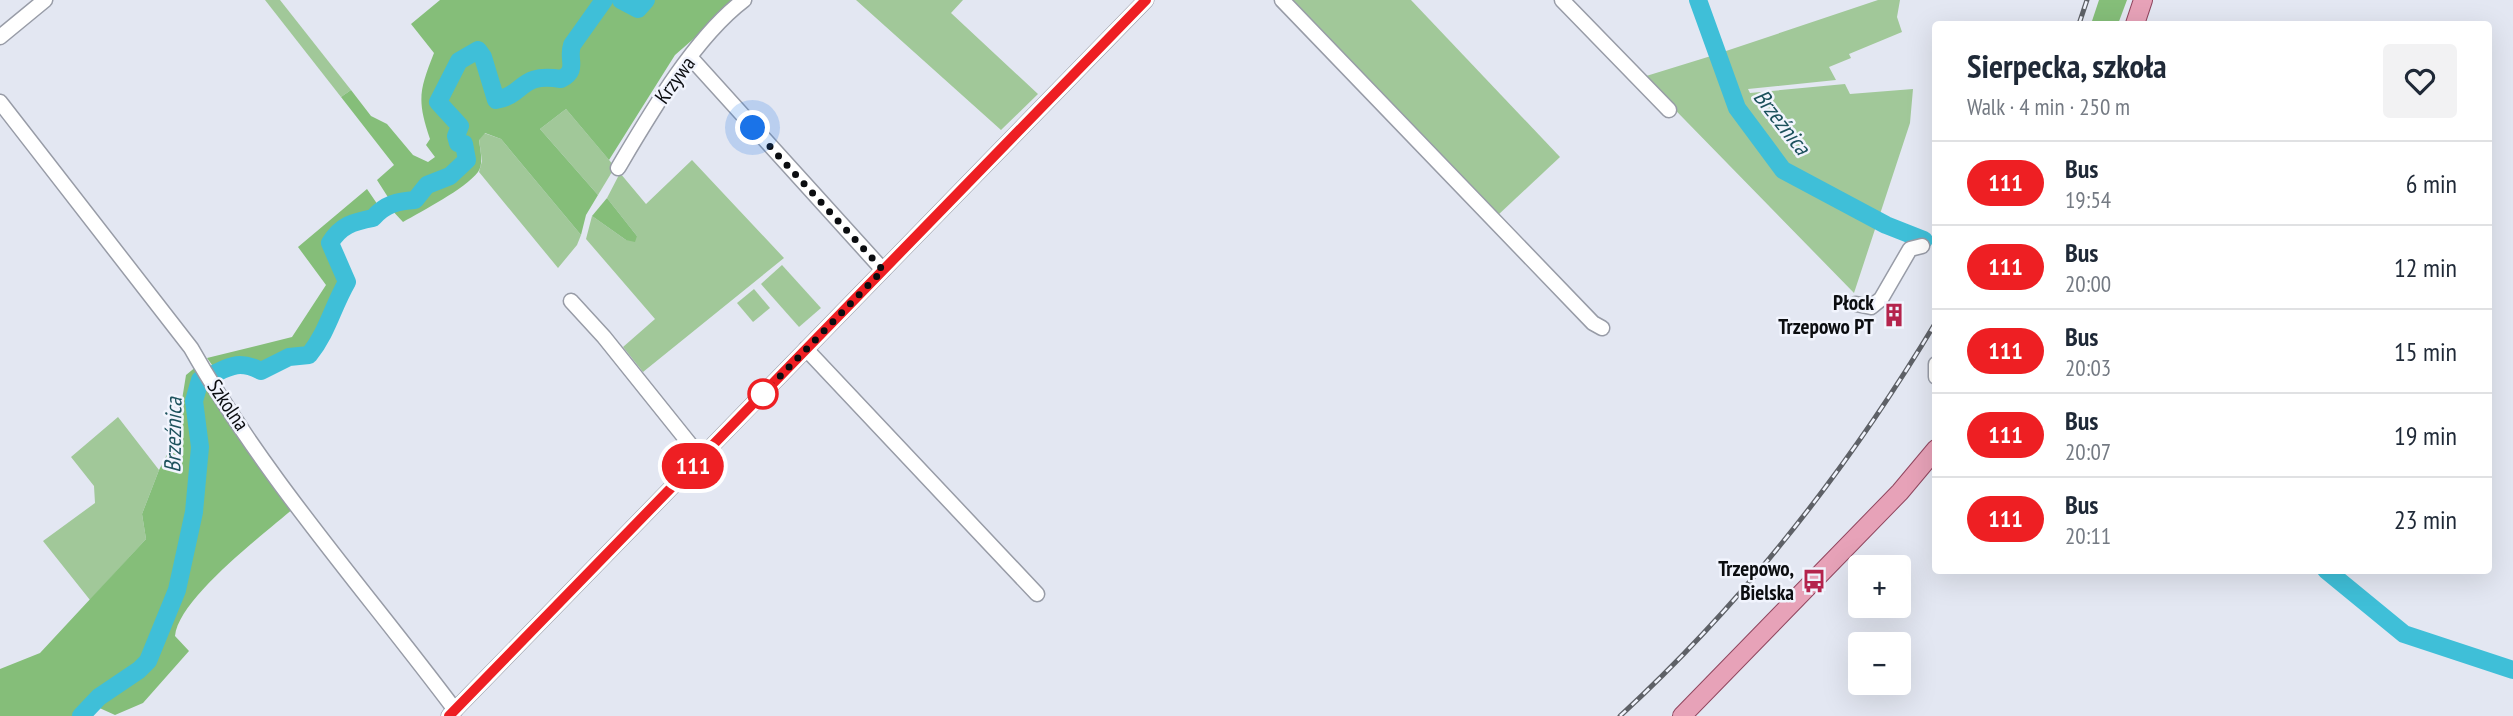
<!DOCTYPE html>
<meta charset="utf-8">
<style>
body{margin:0;font-family:"PT Sans Narrow",sans-serif;background:#f2f2f3;color:#1f2937;height:100vh;display:flex;flex-direction:column;font-size:26px;white-space:nowrap}
*{box-sizing:border-box;margin:0}
p{font-size:23px;color:#747a83}
.icon{flex:none;width:38px;height:38px;fill:none;stroke:currentColor;stroke-width:2;stroke-linecap:round;stroke-linejoin:round}
.map{position:relative;flex:1;overflow:hidden}
.details{position:absolute;left:1932px;top:21px;width:560px;height:553px;display:flex;flex-direction:column;background:#fff;border-radius:7px;box-shadow:0 7px 28px #0002}
.details>*{flex:none}
.badge{padding:0 14px;border-radius:23px;font-size:24px;line-height:46px}
.controls{position:absolute;left:1848px;top:555px;display:grid;gap:14px}
.controls a{display:grid;place-items:center;width:63px;height:63px;border-radius:7px;background:#fff;box-shadow:0 7px 28px #0002;font-size:35px}
.you{position:absolute;width:35px;height:35px;margin:-18px;border:5px solid #fff;border-radius:50%;background:#1a73e8;box-shadow:0 0 0 10px #1a73e833}
.map>.badge{position:absolute;translate:-50% -50%;box-shadow:0 0 0 4px #fff}
.round{display:grid;place-items:center;flex:none;width:74px;height:74px;border-radius:7px;background:#f2f2f3}
.overview{display:flex;align-items:center;justify-content:space-between;height:119px;padding:0 35px}
h1{font-size:33px;font-weight:800;line-height:52px}
ul{padding:0;list-style:none}
li{display:flex;align-items:center;gap:21px;height:84px;padding:0 35px;border-top:2px solid #e0e1e3}
li div{flex:1}
li b{display:block;font-size:26px}
li em{font-style:normal}
li .badge{min-width:77px;font-weight:700;text-align:center}
.map>svg:first-child{display:block}
</style>
<div class="map">
<svg width="2513" height="716" viewBox="0 0 2513 716">
<rect width="100%" height="100%" fill="#e3e7f2"/>
<g fill="#a1c899">
<polygon points="265,0 280,0 351,90 341,97"/>
<polygon points="856,0 963,0 951,13 1038,94 1001,130"/>
<polygon points="1290,0 1411,0 1560,157 1497,216"/>
<polygon points="1693,0 1706,0 1723,52 1878,0 1900,0 1897,17 1902,32 1849,54 1851,58 1829,67 1836,80 1748,89 1750,93 1845,84 1850,94 1913,89 1910,123 1854,293 1643,77 1711,56"/>
<polygon points="566,109 615,167 598,195 540,129"/>
<polygon points="484,133 501,139 581,235 577,245 558,268 479,172 482,161 479,139"/>
<polygon points="692,160 784,258 643,372 623,347 655,319 586,239 592,216 626,240 637,236 607,198 620,173 646,204"/>
<polygon points="782,265 821,308 799,327 761,284"/>
<polygon points="754,289 770,308 753,322 737,303"/>
<polygon points="118,417 159,470 142,514 146,539 90,600 43,541 95,503 94,486 71,457"/>
</g>
<g fill="#85be79">
<path d="M440,0H602L569,44L571,67L561,77C516,71 529,89 497,99L481,51L476,48C455,62 444,79 435,103L438,109L456,126L453,135L457,144L462,146L465,160C447,175 429,180 415,198L396,199L391,202L377,180L394,165L341,97L351,90L371,116L387,124L413,155L428,162L435,157L426,145L430,139C417,100 419,91 434,53L411,24Z"/>
<path d="M608,0C628,0 631,21 649,0H738L675,55L609,160L566,109L540,129L598,195L586,215L581,235L501,139L485,133L479,140C480,149 484,164 478,172C465,189 422,211 403,222L389,207L398,203L416,202L427,187L451,179L469,160L466,144L459,140L462,124L454,114L441,106L439,102L459,66L475,53H479L495,103L498,104L540,79L561,82C579,71 571,63 573,47L600,6Z"/>
<polygon points="2099,0 2127,0 2118,24 2091,24"/>
<path d="M367,189L380,208C377,210 376,214 372,216C357,227 339,215 327,244L331,249V257L345,278C344,285 330,316 326,320L325,330L308,352L281,356L270,365L259,368L252,361L229,360L213,371L211,370L212,365L207,358L292,337L326,285L298,247Z"/>
<polygon points="607,198 637,236 635,242 626,240 592,216"/>
<path d="M197,366L294,508C263,535 179,598 175,636L189,651L143,703L115,715L84,701L76,716H0V669L40,653L146,539L142,514L159,470L176,437L186,375Z"/>
</g>
<g fill="none" stroke-linecap="round" stroke-linejoin="round">
<g stroke="#3fbfd8" stroke-width="18">
<polyline points="621,0 638,9 646,0"/>
<polyline points="1698,0 1737,108 1783,170 1886,225 1924,240"/>
<polyline points="2326,570 2404,634 2513,670"/>
<path d="M81,716L99,697L139,670L148,661L177,590L194,512L200,447L194,401L200,380C225,371 234,357 261,371L289,357L309,355C328,331 332,308 347,282L330,243C341,225 353,222 373,218C385,204 398,201 415,200L427,185L450,176L467,160L464,144L458,143L456,136L460,126L438,102L459,61L478,50L483,57L496,100C525,95 519,72 561,79C579,70 567,60 572,45L604,0"/>
</g>
<g stroke="#989ca7" stroke-width="17">
<g id="minor">
<polyline points="1282,0 1593,323 1602,328"/>
<polyline points="1562,0 1669,110"/>
<polyline points="0,37 45,0"/>
<polyline points="691,58 883,270"/>
<path d="M0,102L191,348C264,477 366,591 455,710"/>
<path d="M618,168C650,114 694,38 744,0"/>
<polyline points="571,301 604,337 701,458"/>
<polyline points="1856,304 1871,307 1881,299 1910,249 1922,246"/>
<polyline points="806,349 1037,594"/>
<polyline points="1936,364 1936,377"/>
<polyline points="449,716 1146,0"/>
</g>
</g>
<g stroke="#90465f" stroke-width="20">
<g id="major">
<polyline points="2135,24 2143,0"/>
<polyline points="1682,716 1900,492 1936,449"/>
</g>
</g>
<use href="#minor" stroke="#fff" stroke-width="14"/>
<use href="#major" stroke="#e7a2b8" stroke-width="18"/>
<g stroke="#5e6167" stroke-width="5">
<g id="rail">
<polyline points="2079,24 2087,0"/>
<path d="M1620,716C1745,601 1849,467 1936,322"/>
</g>
</g>
<use href="#rail" stroke="#f1f4fd" stroke-width="2.5" stroke-dasharray="8" stroke-linecap="butt"/>
</g>
<g fill="none" stroke-linecap="round" stroke-linejoin="round">
<g stroke="#fff" stroke-width="16">
<polyline id="line" points="449,716 1146,0"/>
</g>
<use href="#line" stroke="#ee1f23" stroke-width="10"/>
<polyline stroke="#0b0d10" stroke-width="7" stroke-dasharray="0 12.6" points="753,128 883,270 763,394"/>
</g>
<defs>
<g id="building-bare" transform="scale(1.89)"><path d="M-4-6H4V6H1V3H-1V6H-4ZM-2.5-4.3h1.7v1.8h-1.7ZM.8-4.3h1.7v1.8H.8ZM-2.5-1h1.7V.8h-1.7ZM.8-1h1.7V.8H.8Z" fill="#b4234c" stroke="#f1f4fd" stroke-width="2.5" paint-order="stroke"/></g>
<g id="bus-bare" transform="scale(1.89)"><path d="M-5-6H5V4H4V6H2V4H-2V6H-4V4H-5ZM-3.5-4V0h7V-4ZM-3.5 1.2v1.5H-2V1.2ZM2 1.2v1.5H3.5V1.2Z" fill="#b4234c" stroke="#f1f4fd" stroke-width="2.5" paint-order="stroke"/></g>
</defs>
<g fill-rule="evenodd">
<use href="#building-bare" x="1894" y="315"/>
<use href="#bus-bare" x="1814" y="581"/>
</g>
<circle fill="#fff" stroke="#ee1f23" stroke-width="3.5" cx="763" cy="394" r="14"/>
<g text-anchor="middle" stroke-width="5" stroke-linejoin="round" paint-order="stroke">
<g font-size="21" fill="#0b0d10" stroke="#f1f4fd">
<text transform="translate(675 80) rotate(-54)" y="7">Krzywa</text>
<text transform="translate(228 405) rotate(56)" y="7">Szkolna</text>
</g>
<g font-size="21" font-weight="bold" fill="#0b0d10" stroke="#f1f4fd" text-anchor="end">
<text x="1874" y="310">Płock<tspan x="1874" dy="24">Trzepowo PT</tspan></text>
<text x="1794" y="576">Trzepowo,<tspan x="1794" dy="24">Bielska</tspan></text>
</g>
<g font-size="23" font-style="italic" fill="#1c515c" stroke="#f1f4fd">
<text transform="translate(1782 122) rotate(52)" y="8">Brzeźnica</text>
<text transform="translate(173 435) rotate(-89)" y="8">Brzeźnica</text>
</g>
</g>
</svg>
<div class="controls">
<a>+</a>
<a>−</a>
</div>
<div class="you" style="left:753px;top:128px"></div>
<b class="badge" style="left:693px;top:466px;background:#ee1f23;color:#fff">111</b>
<section class="details">
<div class="overview"><div><h1>Sierpecka, szkoła</h1><p>Walk · 4 min · 250 m</p></div><a class="round"><svg class="icon" aria-label="heart" viewBox="0 0 24 24"><path d="M12 20l-8-8c-3-5 5-10 8-4 3-6 11-1 8 4z"/></svg></a></div>
<ul>
<li><span class="badge" style="background:#ee1f23;color:#fff">111</span><div><b>Bus</b><p>19:54</p></div><em>6 min</em></li>
<li><span class="badge" style="background:#ee1f23;color:#fff">111</span><div><b>Bus</b><p>20:00</p></div><em>12 min</em></li>
<li><span class="badge" style="background:#ee1f23;color:#fff">111</span><div><b>Bus</b><p>20:03</p></div><em>15 min</em></li>
<li><span class="badge" style="background:#ee1f23;color:#fff">111</span><div><b>Bus</b><p>20:07</p></div><em>19 min</em></li>
<li><span class="badge" style="background:#ee1f23;color:#fff">111</span><div><b>Bus</b><p>20:11</p></div><em>23 min</em></li>
</ul>
</section>
</div>
